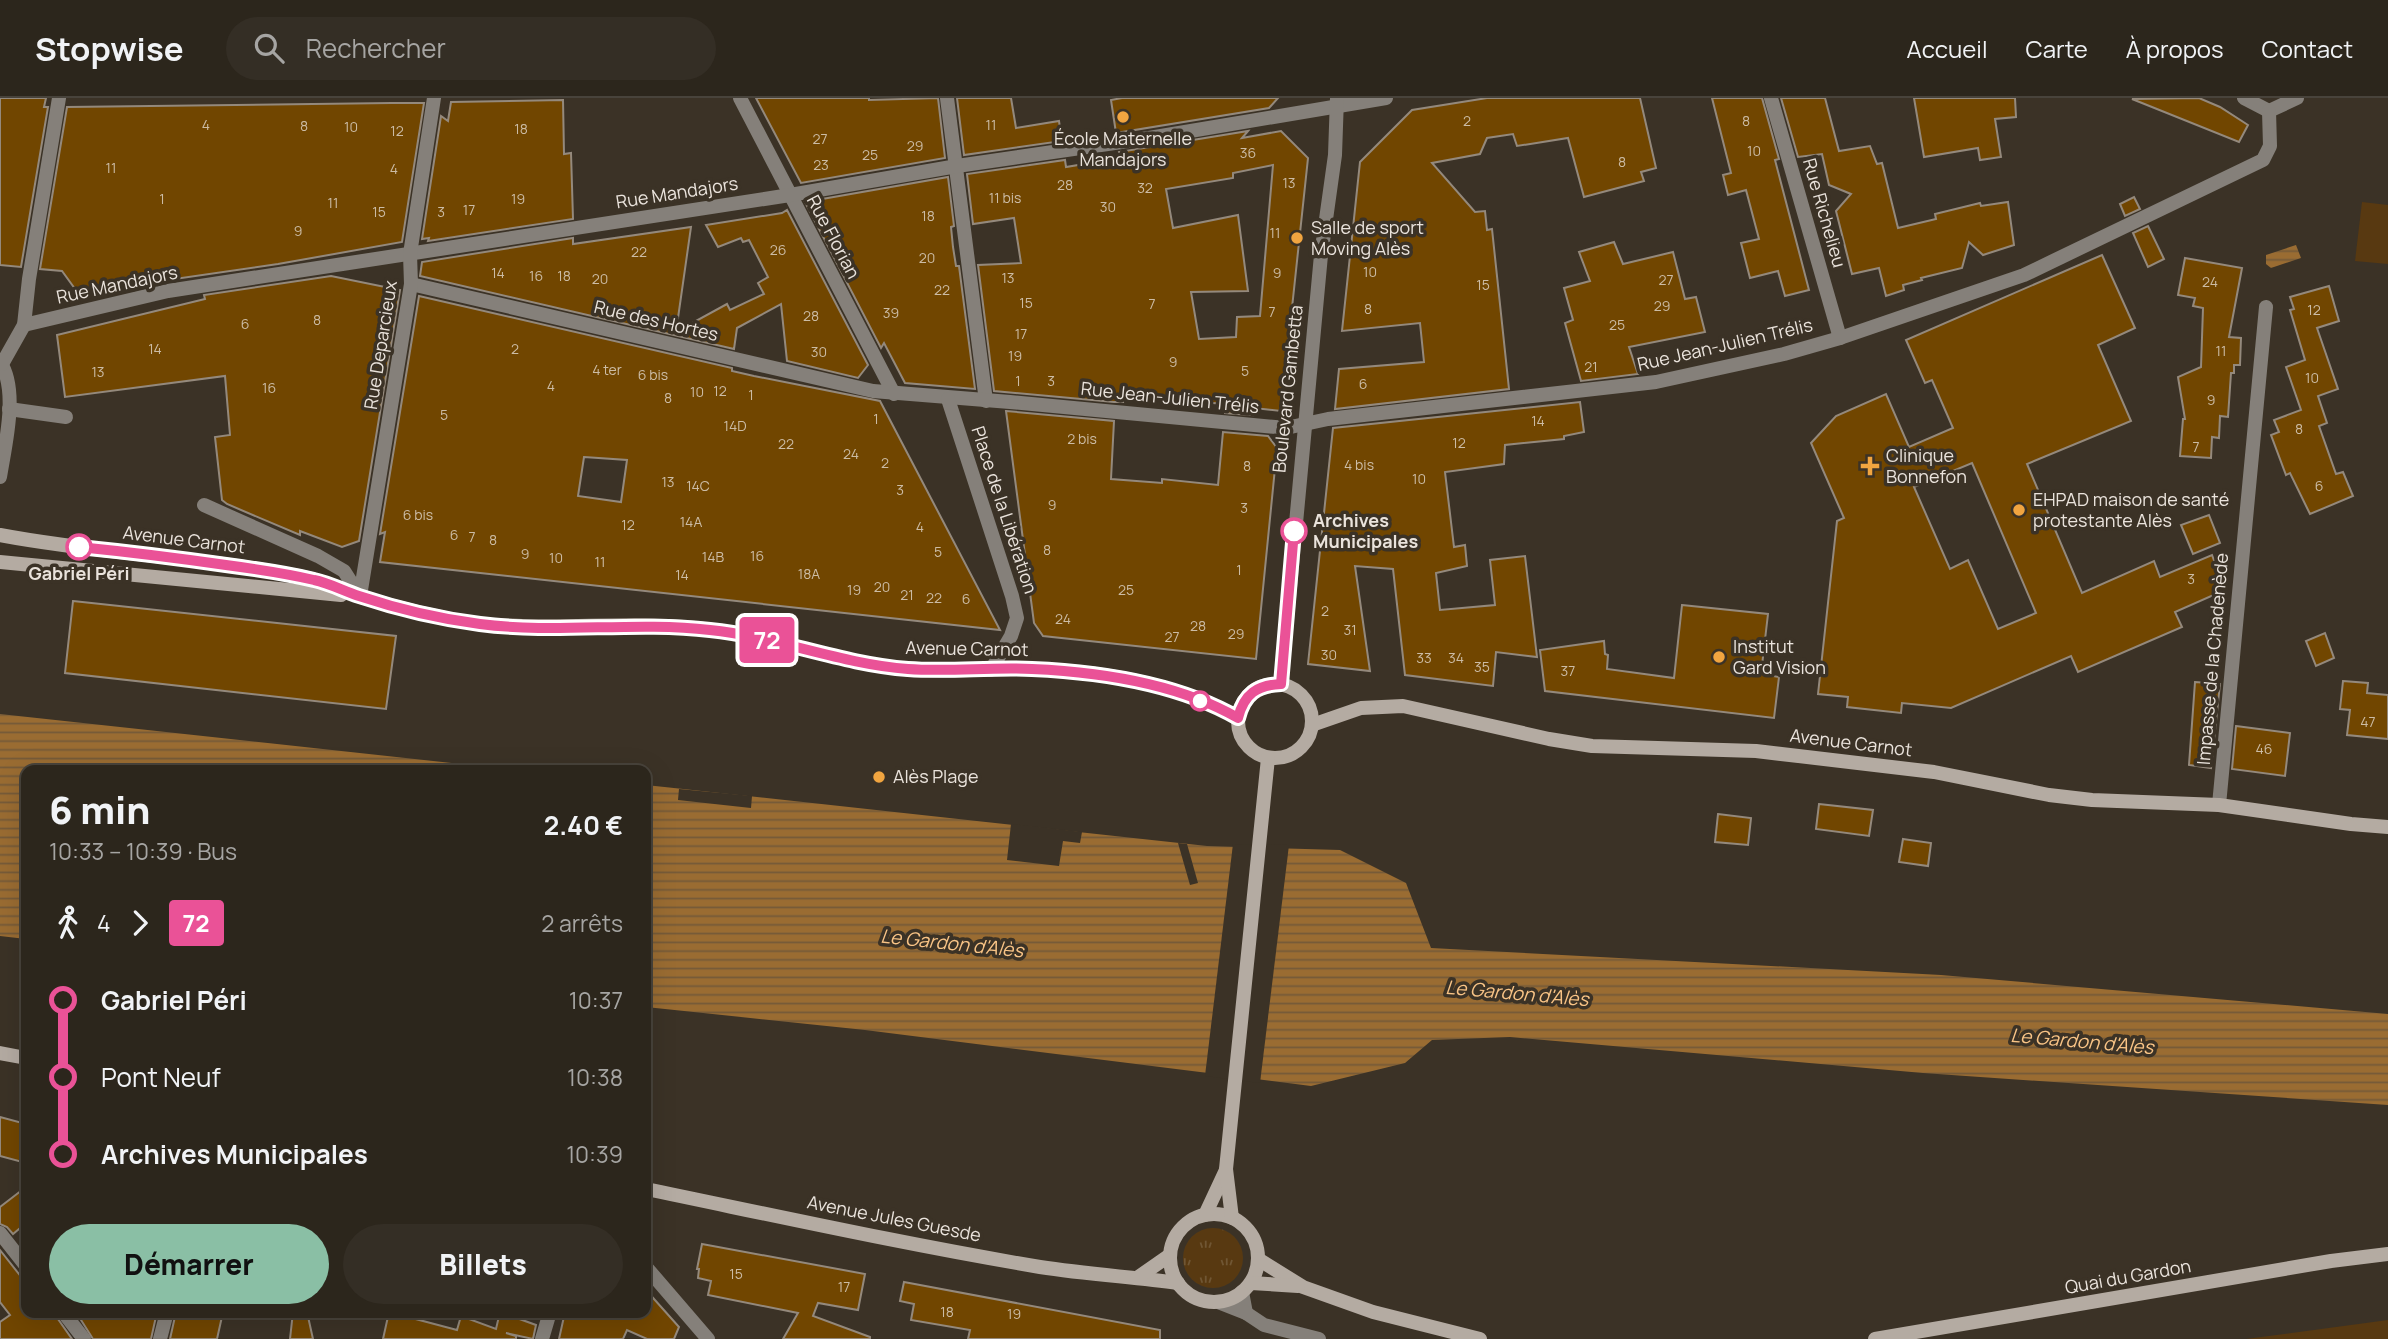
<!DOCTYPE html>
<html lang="fr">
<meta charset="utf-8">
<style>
body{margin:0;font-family:Manrope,sans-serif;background:#342e25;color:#f1f3f6;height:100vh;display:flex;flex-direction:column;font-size:26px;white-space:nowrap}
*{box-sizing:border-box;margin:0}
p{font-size:23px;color:#a6a5a3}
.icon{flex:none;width:38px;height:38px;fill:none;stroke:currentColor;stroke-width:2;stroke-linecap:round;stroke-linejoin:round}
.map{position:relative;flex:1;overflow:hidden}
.sheet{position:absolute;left:21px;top:667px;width:630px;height:553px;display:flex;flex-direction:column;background:#2c261c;border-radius:14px;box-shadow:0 7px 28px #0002,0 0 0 2px #48433b}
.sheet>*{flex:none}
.badge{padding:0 14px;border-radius:5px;font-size:24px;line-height:46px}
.map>.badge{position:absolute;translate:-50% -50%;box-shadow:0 0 0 4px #fff}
.legs{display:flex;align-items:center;gap:10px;height:77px;padding:0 28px;font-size:23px}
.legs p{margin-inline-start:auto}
.overview{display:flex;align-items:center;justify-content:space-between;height:119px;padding:0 28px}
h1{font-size:38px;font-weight:800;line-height:52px}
.cta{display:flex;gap:14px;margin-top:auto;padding:14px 28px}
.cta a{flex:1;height:80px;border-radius:42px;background:#8abfa5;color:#111;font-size:28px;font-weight:800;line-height:80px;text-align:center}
.cta a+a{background:#342e25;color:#f1f3f6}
ul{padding:0 28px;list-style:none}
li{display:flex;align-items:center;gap:24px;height:77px;font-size:26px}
li i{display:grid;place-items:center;width:10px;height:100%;margin:0 9px;background:currentColor}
li i::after{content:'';width:18px;height:18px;margin:-9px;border:5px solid;border-radius:50%;background:#2c261c}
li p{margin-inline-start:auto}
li:first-child i{background:linear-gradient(#0000 50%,currentColor 0)}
li:last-child i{background:linear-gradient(currentColor 50%,#0000 0)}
header{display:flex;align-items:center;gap:42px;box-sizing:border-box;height:98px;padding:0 35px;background:#2c261c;border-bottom:2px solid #48433b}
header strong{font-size:33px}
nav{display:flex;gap:38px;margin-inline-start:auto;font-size:24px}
.search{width:490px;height:63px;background:#342e25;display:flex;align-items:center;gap:18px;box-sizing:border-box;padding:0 24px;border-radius:38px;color:#a6a5a3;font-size:26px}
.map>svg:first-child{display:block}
</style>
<header>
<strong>Stopwise</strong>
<div class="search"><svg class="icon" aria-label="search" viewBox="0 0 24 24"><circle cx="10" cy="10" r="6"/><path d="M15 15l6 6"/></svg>Rechercher</div>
<nav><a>Accueil</a><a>Carte</a><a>À propos</a><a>Contact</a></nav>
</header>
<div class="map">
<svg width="2388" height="1241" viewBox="0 0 2388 1241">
<defs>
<pattern id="grass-tufts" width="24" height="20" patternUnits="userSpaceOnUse" patternTransform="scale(1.75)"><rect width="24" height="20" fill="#583911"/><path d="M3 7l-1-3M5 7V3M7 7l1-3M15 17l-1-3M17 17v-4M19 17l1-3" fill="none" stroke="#705633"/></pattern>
<pattern id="water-rules" width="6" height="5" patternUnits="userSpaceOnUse" patternTransform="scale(1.75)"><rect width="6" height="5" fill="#9a6c32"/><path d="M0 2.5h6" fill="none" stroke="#745a39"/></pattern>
</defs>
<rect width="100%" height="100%" fill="#3b3226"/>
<circle fill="url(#grass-tufts)" cx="1213" cy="1160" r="30"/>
<g fill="#583911">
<polygon points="2362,104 2388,107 2388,166 2355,163"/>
<polygon points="2388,1222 2388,1241 2246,1241"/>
</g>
<g fill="url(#water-rules)">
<polygon points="2296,147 2301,160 2271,170 2266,166 2266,157"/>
<polygon points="0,616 516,672 26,672 26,841 0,838"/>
<polygon points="646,687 1207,748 1340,752 1406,785 1431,850 1941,877 2388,916 2388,1007 1923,975 1510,939 1432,942 1405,965 1311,988 865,932 646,909"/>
</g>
<g fill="#3b3226">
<polygon points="679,691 752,698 751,710 678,702"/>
<polygon points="1011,726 1082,734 1080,745 1063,743 1059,768 1007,762"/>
<polygon points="1178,745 1187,746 1198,785 1190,787"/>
<polygon points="1233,746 1289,747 1260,985 1205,978"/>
</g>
<g fill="#714600" stroke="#94897c" stroke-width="2" fill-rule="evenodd">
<polygon points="0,0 46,0 44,9 48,9 21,169 0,167"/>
<polygon points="756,0 869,0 869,2 938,0 945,60 801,85"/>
<polygon points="957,0 1011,0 1016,30 1059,23 1062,43 964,57"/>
<polygon points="1122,0 1278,0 1269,10 1116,35 1111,2"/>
<polygon points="1487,0 1640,0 1656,70 1641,74 1644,83 1584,99 1568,40 1517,48 1513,36 1487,40 1480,56 1432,65 1475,114 1485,113 1487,132 1492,131 1509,291 1335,311 1339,271 1424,264 1420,225 1342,233 1360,64 1412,12"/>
<polygon points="1712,0 1762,0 1779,61 1775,62 1809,192 1785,198 1778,173 1750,180 1741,145 1759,141 1746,92 1728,97 1723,77 1731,75"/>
<polygon points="1781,0 1825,0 1839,53 1870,48 1877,66 1882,65 1898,130 1936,121 1935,116 1980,105 1981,108 2008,104 2014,147 1983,157 1969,144 1962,170 1921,180 1922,182 1903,187 1904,192 1886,198 1879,170 1852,176 1836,113 1851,96 1829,87 1822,56 1798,59"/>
<polygon points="1914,0 2015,0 2016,19 1995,21 2001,59 1980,62 1978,50 1924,59"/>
<polygon points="2199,0 2220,9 2248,27 2239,44 2132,1"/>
<polygon points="563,2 564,56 571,55 573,121 428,143 429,140 422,141 441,18 448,23 451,4"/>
<polygon points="392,5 424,5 402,144 278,166 78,195 62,173 40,171 67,9"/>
<path d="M1248,33L1242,40L1281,33L1308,60L1281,313L1245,309L1252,317L1225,315V306L1200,304L1122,297L1123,304H1114L994,293L978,167L1021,165L1014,120L973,126L967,76L1065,62L1066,69L1120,60L1119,54ZM1273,67L1260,218L1237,219L1236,239L1199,241L1191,194L1248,193L1238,117L1173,130L1166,91L1233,80V75Z"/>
<polygon points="948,79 954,128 951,129 953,149 956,168 959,168 975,291 905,285 884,245 881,250 805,104"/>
<polygon points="2134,99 2140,111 2125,118 2120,106"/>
<polygon points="787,112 868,267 858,280 787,263 781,206 737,230 734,251 420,178 422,164 573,140 573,146 691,129 676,234 727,206 730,212 764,196 758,185 768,179 749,142 743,144 741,140 718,149 706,127 782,115"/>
<polygon points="2148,128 2164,161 2148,169 2133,135"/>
<polygon points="1614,144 1623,166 1673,154 1685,201 1696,199 1705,234 1629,249 1638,276 1581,283 1565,225 1573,222 1564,190 1590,183 1579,154"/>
<path d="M2102,157L2135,230L2098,247L2131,323L2027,366L2082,495L2154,463L2160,479L2212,457L2225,492L2175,514L2182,529L2078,574L2071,558L1951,610L1902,605L1901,615L1847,609L1848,599L1818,596L1837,423L1844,420L1811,345L1836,318L1886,296L1909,349L1953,330L1932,282L1925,285L1906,242ZM1972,365L2036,515L1998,531L1968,462L1950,471L1914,389Z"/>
<polygon points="2185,160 2242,170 2229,239 2241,240 2240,267 2234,267 2234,275 2231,275 2228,319 2220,318 2219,340 2212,339 2211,360 2180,358 2183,321 2185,321 2178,279 2201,269 2203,210 2193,208 2195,200 2178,197"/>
<polygon points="331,178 400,192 359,443 342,449 300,433 300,437 227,406 222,402 215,339 230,337 225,278 65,299 57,237 205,201 204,197"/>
<polygon points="2329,188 2339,223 2317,230 2338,291 2318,298 2327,325 2319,328 2336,376 2343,374 2353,398 2310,416 2290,375 2286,377 2271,337 2279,334 2274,322 2301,312 2286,269 2305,262 2290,212 2294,211 2290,199"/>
<path d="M419,198L732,270V273L754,278L880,303L1000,532L380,464L385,434L380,436ZM584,359L627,362L621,404L578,398Z"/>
<polygon points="1580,304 1584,334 1564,338 1564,341 1505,347 1504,366 1445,374 1454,449 1465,447 1467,468 1436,475 1440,512 1495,507 1490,462 1525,458 1537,559 1496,554 1493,588 1405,577 1393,471 1355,468 1370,573 1308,566 1333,330"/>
<polygon points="1006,313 1114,323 1111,381 1162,385 1162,381 1218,387 1223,334 1268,338 1277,350 1256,561 1043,538 1034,525"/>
<polygon points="2209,417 2220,445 2193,456 2181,427"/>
<polygon points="73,503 396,538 386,611 65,575"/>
<polygon points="1682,507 1768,516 1761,576 1779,579 1774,620 1545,593 1540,552 1604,543 1605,556 1608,557 1607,571 1674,580"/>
<polygon points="2325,535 2334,560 2316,568 2306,543"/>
<polygon points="2343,583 2368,585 2367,595 2388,597 2388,641 2347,637 2350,612 2340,611"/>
<polygon points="2195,584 2220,586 2211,670 2189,667"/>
<polygon points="2236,628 2290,635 2285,678 2232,671"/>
<polygon points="1819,706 1873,712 1869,738 1816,731"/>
<polygon points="1718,716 1751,720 1748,747 1715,744"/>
<polygon points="1903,741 1931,745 1928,768 1899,764"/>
<polygon points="0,1019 26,1026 26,1065 0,1058"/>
<polygon points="26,1089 26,1125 13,1136 7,1129 0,1126 0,1109"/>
<polygon points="702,1146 865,1176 858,1212 818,1205 813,1218 870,1239 870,1241 783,1241 798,1215 708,1197 711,1183 698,1180 699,1171 697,1171"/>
<polygon points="0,1152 26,1185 26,1214 53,1214 72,1241 0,1241 0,1224 10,1217 0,1204"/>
<polygon points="904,1184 1160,1232 1160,1241 968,1241 970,1232 911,1222 914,1206 900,1203"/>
<polygon points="646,1192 679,1229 674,1241 647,1241 627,1232 623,1241 559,1241 565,1214 646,1214"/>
<polygon points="76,1214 157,1214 151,1241 93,1241"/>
<polygon points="176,1214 223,1214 217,1241 170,1241"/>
<polygon points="293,1214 307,1214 313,1241 290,1241"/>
<polygon points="389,1214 457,1232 461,1218 496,1231 500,1214 536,1227 533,1241 506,1235 516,1238 516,1241 383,1241"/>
</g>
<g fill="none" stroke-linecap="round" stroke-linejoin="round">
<g stroke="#85807a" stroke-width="14">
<polyline points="740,0 894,296"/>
<polyline points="947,0 986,303"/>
<polyline points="1771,0 1840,240"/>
<polyline points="2244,0 2269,13"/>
<polyline points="2269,13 2297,0"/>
<polyline points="411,186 873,293 1010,304 1286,330 1328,321 1656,284 1784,256 1840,240 2024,177 2263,62 2270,48 2269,13"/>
<polyline points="24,227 168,193 790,97 957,68 1149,40 1386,0"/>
<path d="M0,264C19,292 5,347 0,379"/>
<polyline points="2,266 24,227 29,181 59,0"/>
<polyline points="948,301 1012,498 1017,520 1011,538 991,572"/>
<polyline points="9,311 66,319"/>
<polyline points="204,407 318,458 344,473 360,498"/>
<polyline points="360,498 411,186 410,156 434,0"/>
<polyline points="2219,707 2266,209"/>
<polyline points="0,1135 26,1168"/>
<polyline points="646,1169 708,1241"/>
<polyline points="1242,1194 1246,1215"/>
<polyline points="1218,1204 1246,1215 1264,1227 1319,1241"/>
<polyline points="63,1214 84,1241"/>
<polyline points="160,1241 167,1214"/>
<polyline points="542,1241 550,1214"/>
</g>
<polyline stroke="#85807a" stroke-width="14" points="1281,586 1321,157 1335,57 1337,0"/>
<g stroke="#b4aba2" stroke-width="14">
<path d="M0,437C89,454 180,458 270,473C286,476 304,478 319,483C333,488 347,494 361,499C398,510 439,520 478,526C492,528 507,527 522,528C585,530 649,523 712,532C777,540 839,564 904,571C946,575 988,570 1030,571C1099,573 1177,585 1238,620"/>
<polyline points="0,464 341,497"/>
<circle cx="1275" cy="623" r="37"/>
<polyline points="1312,627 1361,610 1403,608 1549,641 1592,648 1756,653 1934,674 2049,697 2092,702 2219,707 2351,726 2388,729"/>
<polyline points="0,955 26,960"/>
<path d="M646,1091C777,1118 908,1147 1040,1169C1086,1176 1132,1179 1178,1185"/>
<circle cx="1214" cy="1160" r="44"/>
<polyline points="1205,1117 1226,1072"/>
<polyline points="1232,1120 1226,1071 1268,660"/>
<polyline points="1258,1161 1303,1189 1373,1214 1480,1241"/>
<polyline points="1137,1180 1170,1157"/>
<polyline points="1251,1185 1298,1188"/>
<polyline points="1875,1241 2331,1163 2388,1156"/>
</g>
</g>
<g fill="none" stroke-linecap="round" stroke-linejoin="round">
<g stroke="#fff" stroke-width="16">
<path id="line-1" d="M79,449C129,454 177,460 226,467C256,471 285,475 314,482C329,485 344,493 359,498C395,510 441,521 480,526C556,536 634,523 710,532C777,539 841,566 908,571C949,574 990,569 1032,571C1101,574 1177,585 1238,620C1244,596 1257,587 1281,586L1294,433"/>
</g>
<use href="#line-1" stroke="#ea5297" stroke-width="10"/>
</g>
<g fill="#f1a540" stroke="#3b3226" stroke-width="2.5">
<circle cx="1123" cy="19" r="7"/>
<circle cx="1297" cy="140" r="7"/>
<path d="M1866.5 357.5h7v7h7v7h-7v7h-7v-7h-7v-7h7z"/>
<circle cx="2019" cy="412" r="7"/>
<circle cx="1719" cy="559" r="7"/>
<circle cx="879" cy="679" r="7"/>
</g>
<g fill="#fff" stroke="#ea5297" stroke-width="3.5">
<circle cx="1294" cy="433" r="12"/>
<circle cx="79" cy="449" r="12"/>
<circle cx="1200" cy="603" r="9"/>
</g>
<g text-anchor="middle" stroke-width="7" stroke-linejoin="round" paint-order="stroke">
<g font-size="14" fill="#ccbca5">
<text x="1467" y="28">2</text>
<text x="1746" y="28">8</text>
<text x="206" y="32">4</text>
<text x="991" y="32">11</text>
<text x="304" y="33">8</text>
<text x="351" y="34">10</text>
<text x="521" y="36">18</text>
<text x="397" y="38">12</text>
<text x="820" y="46">27</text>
<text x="915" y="53">29</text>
<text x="1754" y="58">10</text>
<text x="1248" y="60">36</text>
<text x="870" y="62">25</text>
<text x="1622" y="69">8</text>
<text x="821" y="72">23</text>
<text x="111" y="75">11</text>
<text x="394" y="76">4</text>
<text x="1289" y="90">13</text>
<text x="1065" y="92">28</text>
<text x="1145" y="95">32</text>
<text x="1005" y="105">11 bis</text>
<text x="162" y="106">1</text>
<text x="518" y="106">19</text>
<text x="333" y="110">11</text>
<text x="1108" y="114">30</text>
<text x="469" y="117">17</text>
<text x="379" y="119">15</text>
<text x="441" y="119">3</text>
<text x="928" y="123">18</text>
<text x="298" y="138">9</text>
<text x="1275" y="140">11</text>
<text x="778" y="157">26</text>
<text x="639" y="159">22</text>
<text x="927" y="165">20</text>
<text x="1370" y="179">10</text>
<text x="498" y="180">14</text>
<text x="1277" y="180">9</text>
<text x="536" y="183">16</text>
<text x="564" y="183">18</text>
<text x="1008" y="185">13</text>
<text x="600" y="186">20</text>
<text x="1666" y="187">27</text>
<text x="2210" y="189">24</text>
<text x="1483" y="192">15</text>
<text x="942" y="197">22</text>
<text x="1026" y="210">15</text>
<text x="1152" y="211">7</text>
<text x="1662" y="213">29</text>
<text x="1368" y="216">8</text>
<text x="2314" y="217">12</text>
<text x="1272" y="219">7</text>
<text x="891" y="220">39</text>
<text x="811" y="223">28</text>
<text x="317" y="227">8</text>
<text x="245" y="231">6</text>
<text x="1617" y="232">25</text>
<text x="1021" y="241">17</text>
<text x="155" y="256">14</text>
<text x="515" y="256">2</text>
<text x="2221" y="258">11</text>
<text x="819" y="259">30</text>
<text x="1015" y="263">19</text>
<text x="1173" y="269">9</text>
<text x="1591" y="274">21</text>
<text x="607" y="277">4 ter</text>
<text x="1245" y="278">5</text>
<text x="98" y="279">13</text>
<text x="653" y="282">6 bis</text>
<text x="2312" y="285">10</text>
<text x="1018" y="288">1</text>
<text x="1051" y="288">3</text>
<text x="1363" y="291">6</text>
<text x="551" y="293">4</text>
<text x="269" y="295">16</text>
<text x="720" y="298">12</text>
<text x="697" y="299">10</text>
<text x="751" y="302">1</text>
<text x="668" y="305">8</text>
<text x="2211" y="307">9</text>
<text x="444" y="322">5</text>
<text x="876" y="326">1</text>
<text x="1538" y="328">14</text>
<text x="735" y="333">14D</text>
<text x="2299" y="336">8</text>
<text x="1082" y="346">2 bis</text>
<text x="1459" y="350">12</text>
<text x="786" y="351">22</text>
<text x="2196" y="354">7</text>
<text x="851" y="361">24</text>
<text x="885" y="370">2</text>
<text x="1359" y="372">4 bis</text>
<text x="1247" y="373">8</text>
<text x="1419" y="386">10</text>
<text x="668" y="389">13</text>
<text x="698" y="393">14C</text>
<text x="2319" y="393">6</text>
<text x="900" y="397">3</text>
<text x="1052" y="412">9</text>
<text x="1244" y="415">3</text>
<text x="418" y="422">6 bis</text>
<text x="691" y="429">14A</text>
<text x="628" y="432">12</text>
<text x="920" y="434">4</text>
<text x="454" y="442">6</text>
<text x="472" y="444">7</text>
<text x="493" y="447">8</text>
<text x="1047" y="457">8</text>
<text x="938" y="459">5</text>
<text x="525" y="461">9</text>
<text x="757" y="463">16</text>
<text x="713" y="464">14B</text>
<text x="556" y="465">10</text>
<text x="600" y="469">11</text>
<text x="1239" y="477">1</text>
<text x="809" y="481">18A</text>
<text x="682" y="482">14</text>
<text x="2191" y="486">3</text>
<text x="882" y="494">20</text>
<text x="854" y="497">19</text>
<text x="1126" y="497">25</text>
<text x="907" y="502">21</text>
<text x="934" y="505">22</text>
<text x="966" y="506">6</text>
<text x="1325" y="518">2</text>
<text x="1063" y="526">24</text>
<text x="1198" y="533">28</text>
<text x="1350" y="537">31</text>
<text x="1236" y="541">29</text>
<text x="1172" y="544">27</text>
<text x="1329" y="562">30</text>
<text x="1424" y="565">33</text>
<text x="1456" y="565">34</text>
<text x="1482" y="574">35</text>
<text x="1568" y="578">37</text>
<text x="2368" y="629">47</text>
<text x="2264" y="656">46</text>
<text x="736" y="1181">15</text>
<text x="844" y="1194">17</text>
<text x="947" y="1219">18</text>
<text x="1014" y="1221">19</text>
</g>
<g font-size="18" fill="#eae3dc" stroke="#3b3226" text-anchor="start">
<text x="1123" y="47" text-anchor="middle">École Maternelle<tspan x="1123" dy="21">Mandajors</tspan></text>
<text x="1311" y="136">Salle de sport<tspan x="1311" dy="21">Moving Alès</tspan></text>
<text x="1886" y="364">Clinique<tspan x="1886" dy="21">Bonnefon</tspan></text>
<text x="2033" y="408">EHPAD maison de santé<tspan x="2033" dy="21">protestante Alès</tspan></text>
<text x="1733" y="555">Institut<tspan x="1733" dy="21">Gard Vision</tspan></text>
<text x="893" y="685">Alès Plage</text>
</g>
<g font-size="18" fill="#eae3dc" stroke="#3b3226">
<text transform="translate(677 95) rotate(-9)" y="6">Rue Mandajors</text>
<text transform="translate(1824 115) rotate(74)" y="6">Rue Richelieu</text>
<text transform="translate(833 139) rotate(62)" y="6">Rue Florian</text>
<text transform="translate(117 187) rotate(-12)" y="6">Rue Mandajors</text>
<text transform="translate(656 223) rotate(13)" y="6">Rue des Hortes</text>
<text transform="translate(381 247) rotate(-81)" y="6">Rue Deparcieux</text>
<text transform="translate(1725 247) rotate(-13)" y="6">Rue Jean-Julien Trélis</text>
<text transform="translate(1288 291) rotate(-84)" y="6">Boulevard Gambetta</text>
<text transform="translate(1170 300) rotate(6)" y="6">Rue Jean-Julien Trélis</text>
<text transform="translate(1004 412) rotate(72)" y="6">Place de la Libération</text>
<text transform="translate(184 442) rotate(7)" y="6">Avenue Carnot</text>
<text transform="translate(967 551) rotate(1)" y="6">Avenue Carnot</text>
<text transform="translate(2213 561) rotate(-85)" y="6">Impasse de la Chadenède</text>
<text transform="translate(1851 645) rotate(7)" y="6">Avenue Carnot</text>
<text transform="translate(894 1121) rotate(11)" y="6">Avenue Jules Guesde</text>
<text transform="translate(2128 1179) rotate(-10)" y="6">Quai du Gardon</text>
</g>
<g font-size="18" font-weight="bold" fill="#eae3dc" stroke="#3b3226" text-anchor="start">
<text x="1313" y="429">Archives<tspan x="1313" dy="21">Municipales</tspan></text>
<text x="79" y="482" text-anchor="middle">Gabriel Péri</text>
</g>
<g font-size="19" font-style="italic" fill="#f9c486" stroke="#3b3226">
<text transform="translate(952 845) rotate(6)" y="7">Le Gardon d'Alès</text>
<text transform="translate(1517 895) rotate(5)" y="7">Le Gardon d'Alès</text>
<text transform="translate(2082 943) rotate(5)" y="7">Le Gardon d'Alès</text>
</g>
</g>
</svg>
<b class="badge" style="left:767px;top:542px;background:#ea5297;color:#fff">72</b>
<section class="sheet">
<div class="overview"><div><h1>6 min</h1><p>10:33 – 10:39 · Bus</p></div><b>2.40 €</b></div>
<div class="legs"><svg class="icon" aria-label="walk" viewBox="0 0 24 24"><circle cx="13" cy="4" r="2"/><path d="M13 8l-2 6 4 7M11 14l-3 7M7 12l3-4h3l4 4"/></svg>4<svg class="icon" aria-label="forward" viewBox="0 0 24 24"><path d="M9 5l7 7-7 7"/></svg><b class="badge" style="background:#ea5297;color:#fff">72</b><p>2 arrêts</p></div>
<ul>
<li><i style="color:#ea5297"></i><b>Gabriel Péri</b><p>10:37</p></li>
<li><i style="color:#ea5297"></i><span>Pont Neuf</span><p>10:38</p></li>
<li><i style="color:#ea5297"></i><b>Archives Municipales</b><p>10:39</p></li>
</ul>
<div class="cta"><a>Démarrer</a><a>Billets</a></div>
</section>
</div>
